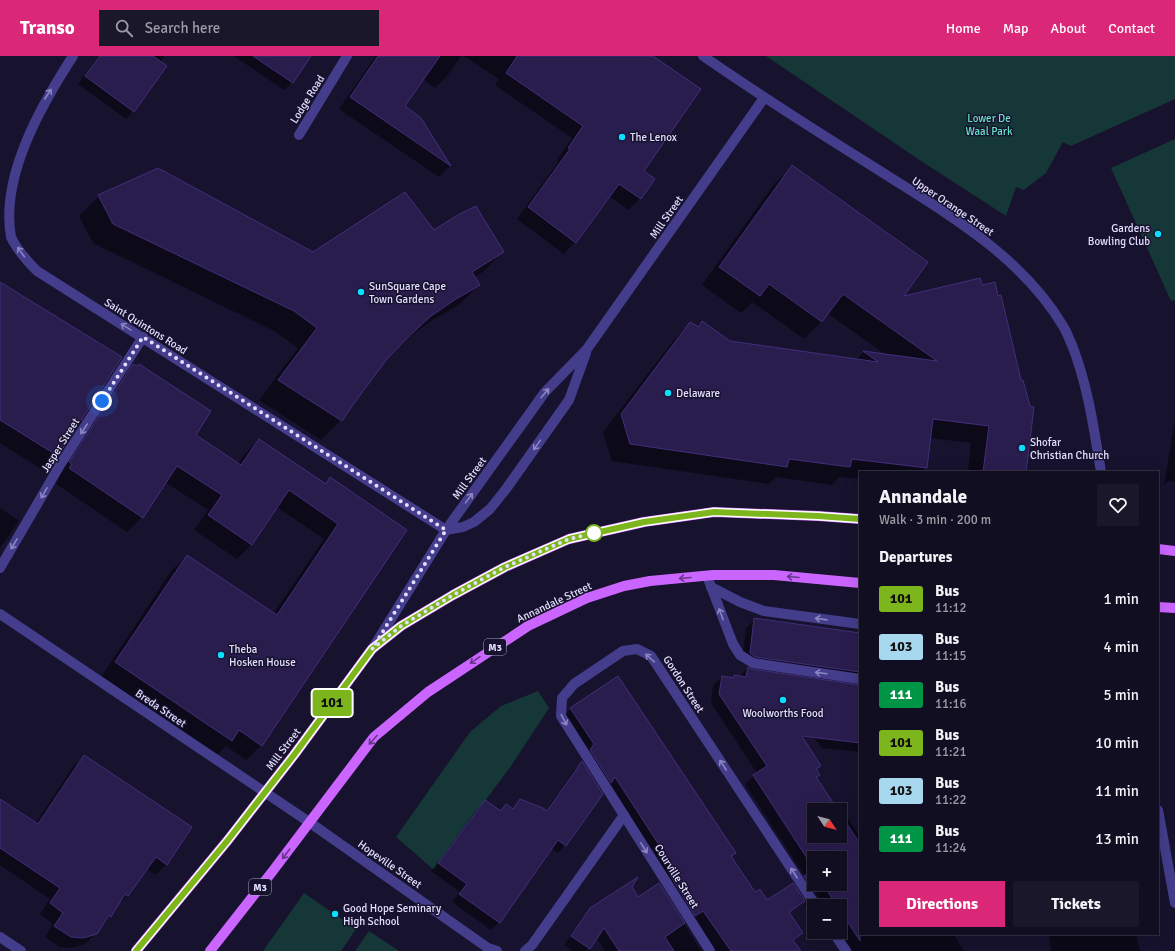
<!DOCTYPE html>
<meta charset="utf-8">
<style>
body{margin:0;font-family:Signika,sans-serif;background:#1a172a;color:#f1f3f6;height:100vh;display:flex;flex-direction:column;font-size:15px;white-space:nowrap}
*{box-sizing:border-box;margin:0}
p{font-size:13px;color:#9c9ca5}
.icon{flex:none;width:22px;height:22px;fill:none;stroke:currentColor;stroke-width:2;stroke-linecap:round;stroke-linejoin:round}
.map{position:relative;flex:1;overflow:hidden}
.side{position:absolute;left:859px;top:415px;width:300px;height:464px;display:flex;flex-direction:column;background:#110e22;border-radius:0px;box-shadow:0 4px 16px #0002,0 0 0 1px #302e40}
.side>*{flex:none}
.badge{padding:0 8px;border-radius:3px;font-size:14px;line-height:26px}
.needle{width:26px;rotate:126deg}
.controls{position:absolute;left:807px;top:747px;display:grid;gap:8px}
.controls a{display:grid;place-items:center;width:40px;height:40px;border-radius:0px;background:#110e22;box-shadow:0 4px 16px #0002,0 0 0 1px #302e40;font-size:20px}
.you{position:absolute;width:20px;height:20px;margin:-10px;border:3px solid #fff;border-radius:50%;background:#1a73e8;box-shadow:0 0 0 6px #1a73e833}
.map>.badge{position:absolute;translate:-50% -50%;box-shadow:0 0 0 2px #fff}
h2{padding:0 20px;font-size:15px;line-height:36px}
.round{display:grid;place-items:center;flex:none;width:42px;height:42px;border-radius:0px;background:#1a172a}
.overview{display:flex;align-items:center;justify-content:space-between;height:68px;padding:0 20px}
h1{font-size:19px;font-weight:700;line-height:30px}
.button{display:flex;gap:8px;margin-top:auto;padding:8px 20px}
.button a{flex:1;height:46px;border-radius:0px;background:#db2777;color:#fff;font-size:16px;font-weight:700;line-height:46px;text-align:center}
.button a+a{background:#1a172a;color:#f1f3f6}
ul{padding:0;list-style:none}
li{display:flex;align-items:center;gap:12px;height:48px;padding:0 20px}
li div{flex:1}
li b{display:block;font-size:15px}
li em{font-style:normal}
li .badge{min-width:44px;font-weight:700;text-align:center}
header{display:flex;align-items:center;gap:24px;box-sizing:border-box;height:56px;padding:0 20px;background:#db2777;color:#fff}
header strong{font-size:19px}
nav{display:flex;gap:22px;margin-inline-start:auto;font-size:14px}
.search{width:280px;height:36px;background:#1a172a;display:flex;align-items:center;gap:10px;box-sizing:border-box;padding:0 14px;border-radius:0px;color:#9c9ca5;font-size:15px}
.map>svg:first-child{display:block}
</style>
<header>
<strong>Transo</strong>
<div class="search"><svg class="icon" aria-label="search" viewBox="0 0 24 24"><circle cx="10" cy="10" r="6"/><path d="M15 15l6 6"/></svg>Search here</div>
<nav><a>Home</a><a>Map</a><a>About</a><a>Contact</a></nav>
</header>
<div class="map">
<svg width="1175" height="895" viewBox="0 0 1175 895">
<rect width="100%" height="100%" fill="#17122d"/>
<g fill="#153737">
<polygon points="766,0 1175,0 1175,43 1071,90 1063,86 1046,117 1024,134 1016,131 1006,160 921,105"/>
<polygon points="1175,83 1175,244 1171,245 1111,112"/>
<polygon points="538,635 549,652 511,710 434,814 396,781 470,676 501,650"/>
<polygon points="304,837 356,873 341,895 263,895"/>
<polygon points="369,875 399,895 355,895"/>
</g>
<g fill="#0007" fill-rule="evenodd">
<polygon points="99,0 164,0 133,55 126,63 78,28"/>
<polygon points="234,0 310,0 292,26 284,34"/>
<polygon points="376,0 461,0 447,20 435,32 423,23 404,51 421,62 450,110 439,121 339,53"/>
<polygon points="464,0 651,0 643,116 653,123 640,142 628,154 609,140 575,186 564,198 517,163 559,105 557,104 572,82 495,29 499,23"/>
<polygon points="792,111 901,242 1025,416 968,416 971,387 930,382 926,411 922,416 860,416 860,423 839,421 832,429 776,421 769,428 612,405 603,376 673,285 690,267 697,271 702,266 730,286 856,304 864,296 886,299 827,257 822,265 804,283 752,246 741,257 702,229 774,128"/>
<polygon points="99,140 313,197 434,176 503,196 483,216 474,221 479,229 459,249 434,263 410,280 395,293 386,303 354,345 341,364 321,384 259,344 298,292 274,275 93,187 79,160"/>
<polygon points="0,229 58,399 43,414 0,387"/>
<polygon points="133,309 194,379 238,408 244,399 259,384 325,428 330,423 406,474 261,689 246,704 226,690 217,699 101,621 172,514 187,500 273,558 324,483 277,451 252,488 237,503 194,474 208,454 165,426 142,461 127,476 55,427 55,421 119,324"/>
<polygon points="1175,364 1175,426 1168,425 1164,429"/>
<polygon points="0,452 19,465 0,492"/>
<path d="M755,563L860,578V696L822,692L811,678L798,687L816,721L837,754H814V780H840V759L842,762L846,760L860,781V878H954L964,895H853L840,876V850H824L745,728L757,717L711,647L713,629L722,621L733,622L735,620L739,621L748,612L860,631L852,625L747,609L742,606L746,572ZM814,802H840V828H814Z"/>
<polygon points="571,653 734,797 730,801 755,838 768,847 802,877 793,886 800,895 704,895 662,828 668,823 607,730 602,734 582,703 586,697 562,661"/>
<polygon points="84,700 166,808 156,819 147,813 128,839 116,850 96,877 85,888 71,892 60,891 45,881 53,868 40,858 50,843 0,809 0,744 36,767 73,711"/>
<polygon points="582,707 565,789 558,797 551,792 499,866 491,874 452,846 460,836 431,815 477,753 485,745 499,756 506,749 511,753 521,744 546,755 574,714"/>
<polygon points="659,828 701,895 605,895 597,882 586,895 573,895 564,889 583,862 592,853 631,831 638,842"/>
<polygon points="1049,878 1136,878 1140,895 1051,895"/>
</g>
<g fill="#291d4e" stroke="#412f7b">
<polygon points="100,0 153,0 167,10 134,56 85,20"/>
<polygon points="253,0 311,0 293,27"/>
<polygon points="378,0 440,0 405,50 421,62 451,110 350,41"/>
<polygon points="517,0 653,0 701,33 644,115 655,123 641,143 619,128 576,187 528,151 570,93 568,92 583,70 506,17"/>
<polygon points="792,109 928,206 904,240 980,222 982,229 995,226 998,240 1001,239 1021,324 1023,324 1030,350 1034,351 1026,416 983,416 989,370 933,363 927,412 852,403 850,411 789,403 787,411 630,388 621,358 690,266 699,271 702,265 730,285 878,306 863,295 937,305 843,238 822,266 769,228 760,240 719,211"/>
<polygon points="158,112 313,196 405,136 434,174 456,160 476,150 504,196 472,216 480,229 456,243 431,260 408,281 387,303 355,346 342,365 278,324 317,272 294,255 113,168 98,139"/>
<polygon points="0,226 122,301 58,400 0,364"/>
<polygon points="133,308 137,310 139,308 211,355 196,379 241,409 259,383 326,428 330,421 407,474 262,690 239,674 232,685 115,606 187,499 277,559 338,468 289,434 252,489 208,459 222,439 177,410 143,462 69,412 72,408 69,406"/>
<polygon points="754,562 860,577 860,616 755,601 750,597"/>
<polygon points="748,611 752,613 860,629 860,687 802,680 821,710 816,713 820,719 816,721 838,754 814,754 814,780 840,780 840,757 860,788 860,885 840,854 840,850 837,850 823,828 840,828 840,802 814,802 814,835 804,820 814,813 753,719 767,710 719,638 722,620 734,622 734,619 746,621"/>
<polygon points="618,620 736,797 731,800 755,836 760,833 767,844 793,827 805,845 789,856 803,877 793,884 801,895 731,895 703,855 695,860 670,819 676,815 615,721 611,727 590,694 594,688 570,652"/>
<polygon points="84,699 192,771 167,809 156,801 128,840 125,838 111,861 109,859 97,878 83,882 71,881 54,870 63,857 50,847 60,832 0,792 0,743 38,768"/>
<polygon points="582,705 603,738 566,790 558,784 500,867 459,838 467,828 438,807 485,744 501,755 506,748 513,753 520,743 543,752 547,755"/>
<polygon points="638,821 632,831 638,841 659,827 685,867 665,881 674,895 619,895 604,872 590,893 571,880 590,852"/>
</g>
<g fill="none" stroke-linecap="round" stroke-linejoin="round">
<g stroke="#433d8c" stroke-width="10">
<path d="M73,0C42,48 0,120 11,181C17,194 27,205 37,215L446,474"/>
<path d="M703,0C758,38 813,73 869,108C939,153 1019,196 1063,270C1067,276 1069,283 1072,289C1088,330 1094,373 1101,416"/>
<polyline points="299,79 347,0"/>
<polyline points="446,474 463,471 474,466 490,453 506,433 569,344 586,297"/>
<polyline points="0,512 60,409 143,281"/>
<polyline points="707,520 733,588 740,599 753,607 860,623"/>
<polyline points="711,531 740,546 764,555 860,568"/>
<polyline points="0,558 309,766 488,892 497,895"/>
<polyline points="373,592 446,474 545,336 587,293 764,42"/>
<polyline points="1158,754 1175,847"/>
<polyline points="833,876 846,895"/>
<polyline points="0,881 21,895"/>
<polyline points="525,895 532,889 624,759"/>
<polyline points="710,895 561,660 562,642 574,628 623,595 637,593 651,600 816,850"/>
</g>
<g stroke="#cb65ff" stroke-width="10">
<polyline points="1158,493 1175,495"/>
<polyline points="1158,551 1175,552"/>
<polyline points="136,895 228,784 294,699 372,593 401,570 453,539 505,511 569,483 644,466 714,456 818,460 860,463"/>
<polyline points="210,895 272,816 374,681 428,636 528,570 587,542 624,530 650,525 713,519 774,519 860,527"/>
</g>
</g>
<defs><path id="oneway-shaft" d="M-6 0H5M1.5-3L5.5 0L1.5 3" fill="none" stroke-width="1.6" stroke-linecap="round" stroke-linejoin="round"/></defs>
<g stroke="#8b85c0">
<use href="#oneway-shaft" transform="translate(48 38) rotate(-57)"/>
<use href="#oneway-shaft" transform="translate(21 196) rotate(-125)"/>
<use href="#oneway-shaft" transform="translate(126 271) rotate(-148)"/>
<use href="#oneway-shaft" transform="translate(545 337) rotate(-50)"/>
<use href="#oneway-shaft" transform="translate(84 373) rotate(123)"/>
<use href="#oneway-shaft" transform="translate(537 389) rotate(125)"/>
<use href="#oneway-shaft" transform="translate(44 437) rotate(120)"/>
<use href="#oneway-shaft" transform="translate(469 442) rotate(-54)"/>
<use href="#oneway-shaft" transform="translate(14 488) rotate(121)"/>
<use href="#oneway-shaft" transform="translate(721 558) rotate(-110)"/>
<use href="#oneway-shaft" transform="translate(821 563) rotate(-172)"/>
<use href="#oneway-shaft" transform="translate(650 602) rotate(-138)"/>
<use href="#oneway-shaft" transform="translate(821 617) rotate(-173)"/>
<use href="#oneway-shaft" transform="translate(564 664) rotate(63)"/>
<use href="#oneway-shaft" transform="translate(723 709) rotate(-123)"/>
<use href="#oneway-shaft" transform="translate(644 792) rotate(58)"/>
<use href="#oneway-shaft" transform="translate(794 817) rotate(-123)"/>
</g>
<g stroke="#68378c">
<use href="#oneway-shaft" transform="translate(793 521) rotate(-175)"/>
<use href="#oneway-shaft" transform="translate(685 522) rotate(175)"/>
<use href="#oneway-shaft" transform="translate(475 604) rotate(145)"/>
<use href="#oneway-shaft" transform="translate(373 684) rotate(132)"/>
<use href="#oneway-shaft" transform="translate(286 798) rotate(127)"/>
</g>
<g fill="none" stroke-linecap="round" stroke-linejoin="round">
<g stroke="#fff" stroke-width="9">
<polyline id="line" points="136,895 228,784 294,699 372,593 401,570 453,539 505,511 569,483 644,466 714,456 818,460 860,463"/>
</g>
<use href="#line" stroke="#7db61c" stroke-width="6"/>
<polyline stroke="#e3deff" stroke-width="4" stroke-dasharray="0 7.2" points="102,345 143,281 446,474 372,593 401,570 453,539 505,511 569,483 594,477"/>
</g>
<g fill="#0addff" stroke="#17122d" stroke-width="1.5">
<circle cx="622" cy="81" r="4"/>
<circle cx="1158" cy="178" r="4"/>
<circle cx="361" cy="236" r="4"/>
<circle cx="668" cy="337" r="4"/>
<circle cx="1022" cy="392" r="4"/>
<circle cx="221" cy="599" r="4"/>
<circle cx="783" cy="644" r="4"/>
<circle cx="335" cy="858" r="4"/>
</g>
<circle fill="#fff" stroke="#7db61c" stroke-width="2" cx="594" cy="477" r="8"/>
<g text-anchor="middle" stroke-width="3" stroke-linejoin="round" paint-order="stroke">
<g fill="#17122d" stroke="#a6a1c0" stroke-width="1">
<rect x="484" y="583" width="22" height="16" rx="3"/>
<rect x="249" y="823" width="22" height="16" rx="3"/>
</g>
<g font-size="10" font-weight="bold" fill="#e3deff">
<text x="495" y="595">M3</text>
<text x="260" y="835">M3</text>
</g>
<g font-size="11" fill="#e3deff" stroke="#17122d">
<text transform="translate(307 43) rotate(-58)" y="4">Lodge Road</text>
<text transform="translate(953 150) rotate(34)" y="4">Upper Orange Street</text>
<text transform="translate(666 161) rotate(-55)" y="4">Mill Street</text>
<text transform="translate(146 270) rotate(32)" y="4">Saint Quintons Road</text>
<text transform="translate(60 389) rotate(-58)" y="4">Jasper Street</text>
<text transform="translate(469 422) rotate(-54)" y="4">Mill Street</text>
<text transform="translate(554 546) rotate(-25)" y="4">Annandale Street</text>
<text transform="translate(684 628) rotate(57)" y="4">Gordon Street</text>
<text transform="translate(161 652) rotate(34)" y="4">Breda Street</text>
<text transform="translate(283 693) rotate(-53)" y="4">Mill Street</text>
<text transform="translate(390 808) rotate(35)" y="4">Hopeville Street</text>
<text transform="translate(677 820) rotate(58)" y="4">Courville Street</text>
</g>
<g font-size="11" fill="#67e2c8" stroke="#17122d">
<text x="989" y="66">Lower De<tspan x="989" dy="13">Waal Park</tspan></text>
</g>
<g font-size="11" fill="#e3deff" stroke="#17122d" text-anchor="start">
<text x="630" y="85">The Lenox</text>
<text x="1150" y="176" text-anchor="end">Gardens<tspan x="1150" dy="13">Bowling Club</tspan></text>
<text x="369" y="234">SunSquare Cape<tspan x="369" dy="13">Town Gardens</tspan></text>
<text x="676" y="341">Delaware</text>
<text x="1030" y="390">Shofar<tspan x="1030" dy="13">Christian Church</tspan></text>
<text x="229" y="597">Theba<tspan x="229" dy="13">Hosken House</tspan></text>
<text x="783" y="661" text-anchor="middle">Woolworths Food</text>
<text x="343" y="856">Good Hope Seminary<tspan x="343" dy="13">High School</tspan></text>
</g>
</g>
</svg>
<div class="controls">
<a><svg class="needle" viewBox="-14 -14 28 28"><path d="M0-13l5 13h-10z" fill="#e53935"/><path d="M0 13l5-13h-10z" fill="#9c9ca5"/></svg></a>
<a>+</a>
<a>−</a>
</div>
<div class="you" style="left:102px;top:345px"></div>
<b class="badge" style="left:332px;top:647px;background:#7db61c;color:#111">101</b>
<section class="side">
<div class="overview"><div><h1>Annandale</h1><p>Walk · 3 min · 200 m</p></div><a class="round"><svg class="icon" aria-label="heart" viewBox="0 0 24 24"><path d="M12 20l-8-8c-3-5 5-10 8-4 3-6 11-1 8 4z"/></svg></a></div>
<h2>Departures</h2>
<ul>
<li><span class="badge" style="background:#7db61c;color:#111">101</span><div><b>Bus</b><p>11:12</p></div><em>1 min</em></li>
<li><span class="badge" style="background:#a8d7f0;color:#111">103</span><div><b>Bus</b><p>11:15</p></div><em>4 min</em></li>
<li><span class="badge" style="background:#009447;color:#fff">111</span><div><b>Bus</b><p>11:16</p></div><em>5 min</em></li>
<li><span class="badge" style="background:#7db61c;color:#111">101</span><div><b>Bus</b><p>11:21</p></div><em>10 min</em></li>
<li><span class="badge" style="background:#a8d7f0;color:#111">103</span><div><b>Bus</b><p>11:22</p></div><em>11 min</em></li>
<li><span class="badge" style="background:#009447;color:#fff">111</span><div><b>Bus</b><p>11:24</p></div><em>13 min</em></li>
</ul>
<div class="button"><a>Directions</a><a>Tickets</a></div>
</section>
</div>
